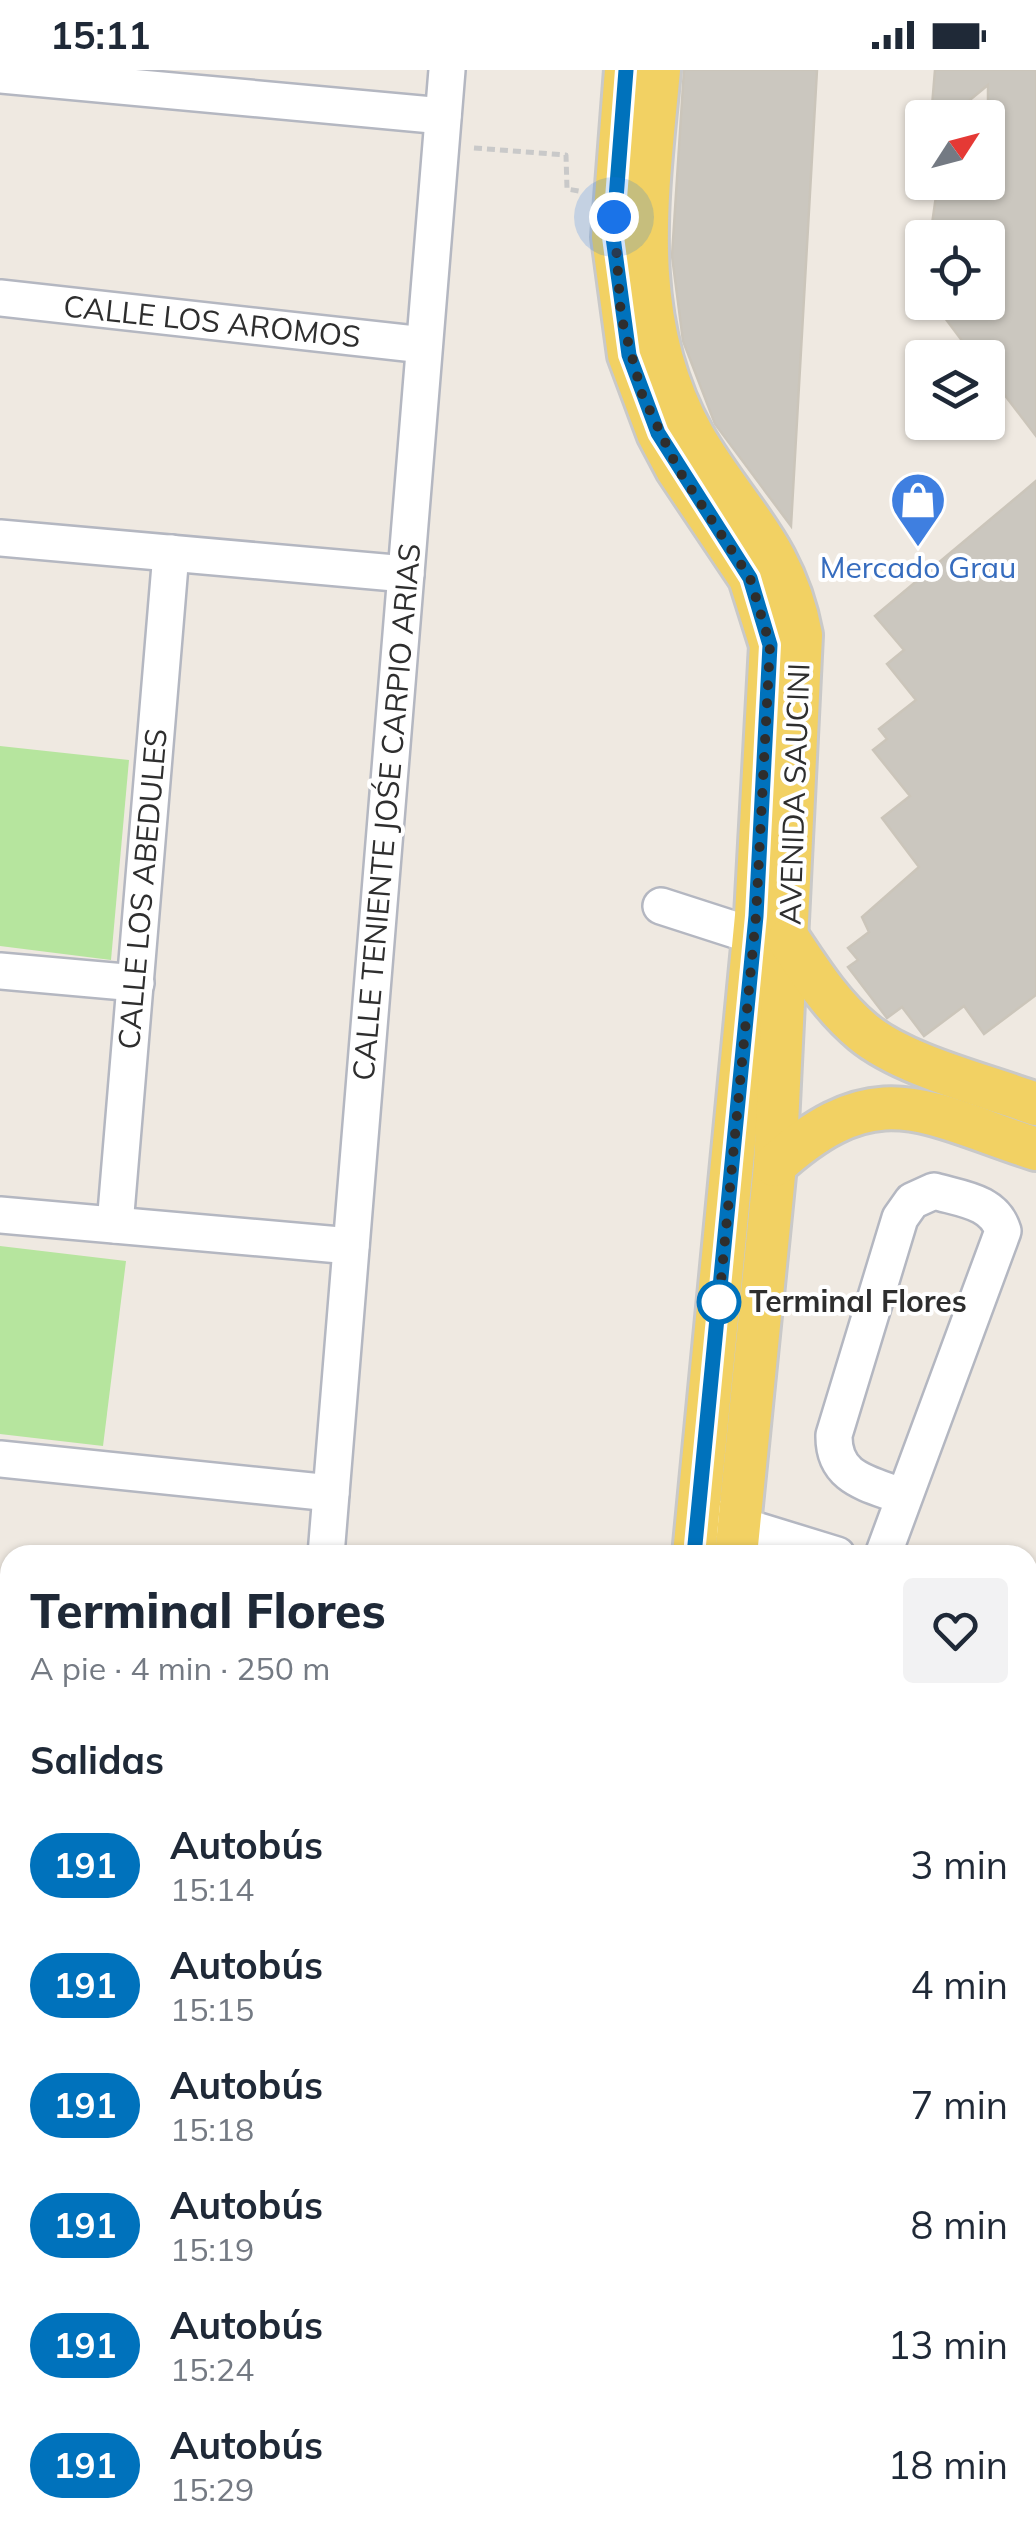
<!DOCTYPE html>
<html lang="es">
<meta charset="utf-8">
<style>
body{margin:0;font-family:Mulish,sans-serif;background:#f2f2f3;color:#1f2937;height:100vh;display:flex;flex-direction:column;font-size:38px;white-space:nowrap}
*{box-sizing:border-box;margin:0}
p{font-size:32px;color:#747a83}
.icon{flex:none;width:55px;height:55px;fill:none;stroke:currentColor;stroke-width:2;stroke-linecap:round;stroke-linejoin:round}
.map{position:relative;flex:1;overflow:hidden}
.sheet{position:absolute;left:0px;top:1475px;width:1038px;height:1002px;display:flex;flex-direction:column;background:#fff;border-radius:30px 30px 0 0;box-shadow:0 2px 8px #0004}
.sheet>*{flex:none}
.badge{padding:0 20px;border-radius:32px;font-size:35px;line-height:65px}
.needle{width:65px;rotate:54deg}
.buttons{position:absolute;left:905px;top:30px;display:grid;gap:20px}
.buttons a{display:grid;place-items:center;width:100px;height:100px;border-radius:10px;background:#fff;box-shadow:0 2px 8px #0004;font-size:50px}
.you{position:absolute;width:50px;height:50px;margin:-25px;border:8px solid #fff;border-radius:50%;background:#1a73e8;box-shadow:0 0 0 15px #1a73e833}
.map>.badge{position:absolute;translate:-50% -50%;box-shadow:0 0 0 5px #fff}
h2{padding:0 30px;font-size:38px;line-height:90px}
.round{display:grid;place-items:center;flex:none;width:105px;height:105px;border-radius:10px;background:#f2f2f3}
.summary{display:flex;align-items:center;justify-content:space-between;height:170px;padding:0 30px}
h1{font-size:48px;font-weight:800;line-height:75px}
ul{padding:0;list-style:none}
li{display:flex;align-items:center;gap:30px;height:120px;padding:0 30px}
li div{flex:1}
li b{display:block;font-size:38px}
li em{font-style:normal}
li .badge{min-width:110px;font-weight:700;text-align:center}
.status{display:flex;justify-content:space-between;align-items:center;height:70px;padding:0 50px;background:#fff;direction:ltr}
.status svg{height:28px;fill:currentColor}
.map>svg:first-child{display:block}
</style>
<div class="status"><b>15:11</b><svg viewBox="0 0 49 12"><path d="M0 12V9h3v3zM5 12V6h3v6zM10 12V3h3v9zM15 12V0h3v12zM26 1h20v11H26zM47 4h2v5h-2z"/></svg></div>
<div class="map">
<svg width="1036" height="2476" viewBox="0 0 1036 2476">
<rect width="100%" height="100%" fill="#efe9e1"/>
<g fill="#b6e59e">
<polygon points="0,676 129,690 111,890 0,876"/>
<polygon points="0,1176 126,1191 103,1376 0,1364"/>
</g>
<g fill="#cbc7bf" stroke="#cbc5ba" stroke-width="2.5">
<polygon points="684,0 817,0 791,456 715,354 683,271 672,186"/>
<polygon points="935,0 1036,0 1036,366 988,303 988,288 975,288 933,232 988,232 988,168 930,168 938,112 988,112 988,15 948,48 931,48"/>
<polygon points="1036,411 1036,925 984,964 964,936 924,966 902,937 887,948 848,897 858,890 848,878 869,862 862,847 919,797 882,748 910,726 873,680 887,669 879,659 916,630 887,594 904,580 875,546"/>
</g>
<g fill="none" stroke-linecap="round" stroke-linejoin="round">
<g stroke="#b4b7c1" stroke-width="40">
<g id="minor">
<polyline points="0,5 443,46"/>
<polyline points="0,228 424,275"/>
<polyline points="0,468 406,504"/>
<polyline points="661,836 754,866"/>
<polyline points="0,901 136,913"/>
<polyline points="0,1145 351,1176"/>
<polyline points="115,1155 171,483"/>
<polyline points="0,1389 331,1423"/>
<polyline points="713,1447 837,1485"/>
<polyline points="326,1485 447,0"/>
<path d="M883,1485L1003,1161C994,1131 961,1129 934,1121L912,1131L900,1148L834,1365C833,1408 867,1413 901,1426"/>
<polyline points="1028,1552 1036,1556"/>
<polyline points="1028,1623 1036,1626"/>
<polyline points="0,1634 10,1634"/>
<polyline points="1036,2165 1036,2205"/>
<polyline points="787,2468 791,2476"/>
<polyline points="325,2476 326,2468"/>
<polyline points="839,2476 848,2468"/>
</g>
</g>
<g stroke="#c9c9c9" stroke-width="48">
<g id="major">
<polyline points="626,0 613,167 629,285 658,363 677,399 750,508 771,575 756,846 694,1485"/>
<path d="M659,0C647,127 628,249 693,366C736,441 784,474 801,565L775,1095L736,1485"/>
<path d="M789,870C811,903 832,936 863,962C904,996 985,1015 1036,1034"/>
<path d="M775,1095C877,1003 923,1042 1036,1079"/>
<polyline points="616,2468 616,2476"/>
<polyline points="651,2468 651,2476"/>
</g>
</g>
<polyline stroke="#c9c9c9" stroke-width="5" stroke-dasharray="8 5" stroke-linecap="butt" points="474,78 566,85 567,119 579,121"/>
<use href="#minor" stroke="#fff" stroke-width="35"/>
<use href="#major" stroke="#f2d163" stroke-width="42"/>
</g>
<g fill="none" stroke-linecap="round" stroke-linejoin="round">
<g stroke="#fff" stroke-width="22">
<polyline id="line" points="626,0 613,167 629,285 658,363 750,508 770,575 756,846 694,1485"/>
</g>
<use href="#line" stroke="#0072bc" stroke-width="15"/>
<polyline stroke="#2e2e2e" stroke-width="10" stroke-dasharray="0 18" points="614,147 621,246 642,324 678,399 750,508 770,575 756,846 719,1232"/>
</g>
<defs>
<g id="shop-pin" transform="scale(2.875)"><path d="M0 17L-7.5 6A9.5 9.5 0 1 1 7.5 6Z" fill="#3f7fe0" stroke="#fff"/><path d="M-5-2.5h2.3a2.7 3.5 0 0 1 5.4 0H5L5.5 6h-11ZM-1.5-2.5h3a1.5 2.3 0 0 0-3 0Z" fill="#fff"/></g>
</defs>
<g fill-rule="evenodd">
<use href="#shop-pin" x="918" y="430"/>
</g>
<circle fill="#fff" stroke="#0072bc" stroke-width="5" cx="719" cy="1232" r="20"/>
<g text-anchor="middle" stroke-width="8" stroke-linejoin="round" paint-order="stroke">
<g font-size="30" fill="#2e2e2e" stroke="#fff">
<text transform="translate(212 252) rotate(6)" y="10">CALLE LOS AROMOS</text>
<text transform="translate(795 724) rotate(-88)" y="10">AVENIDA SAUCINI</text>
<text transform="translate(387 742) rotate(-85)" y="10">CALLE TENIENTE JOŚE CARPIO ARIAS</text>
<text transform="translate(143 819) rotate(-85)" y="10">CALLE LOS ABEDULES</text>
</g>
<g font-size="30" fill="#366cbe" stroke="#fff">
<text x="918" y="508">Mercado Grau</text>
</g>
<g font-size="30" font-weight="bold" fill="#2e2e2e" stroke="#fff" text-anchor="start">
<text x="749" y="1242">Terminal Flores</text>
</g>
</g>
</svg>
<div class="buttons">
<a><svg class="needle" viewBox="-14 -14 28 28"><path d="M0-13l5 13h-10z" fill="#e53935"/><path d="M0 13l5-13h-10z" fill="#747a83"/></svg></a>
<a><svg class="icon" aria-label="locate" viewBox="0 0 24 24"><circle cx="12" cy="12" r="6"/><path d="M12 2v4M12 18v4M2 12h4M18 12h4"/></svg></a>
<a><svg class="icon" aria-label="layers" viewBox="0 0 24 24"><path d="M12 4l9 5-9 5-9-5zM3 14l9 5 9-5"/></svg></a>
</div>
<div class="you" style="left:614px;top:147px"></div>
<section class="sheet">
<div class="summary"><div><h1>Terminal Flores</h1><p>A pie · 4 min · 250 m</p></div><a class="round"><svg class="icon" aria-label="heart" viewBox="0 0 24 24"><path d="M12 20l-8-8c-3-5 5-10 8-4 3-6 11-1 8 4z"/></svg></a></div>
<h2>Salidas</h2>
<ul>
<li><span class="badge" style="background:#0072bc;color:#fff">191</span><div><b>Autobús</b><p>15:14</p></div><em>3 min</em></li>
<li><span class="badge" style="background:#0072bc;color:#fff">191</span><div><b>Autobús</b><p>15:15</p></div><em>4 min</em></li>
<li><span class="badge" style="background:#0072bc;color:#fff">191</span><div><b>Autobús</b><p>15:18</p></div><em>7 min</em></li>
<li><span class="badge" style="background:#0072bc;color:#fff">191</span><div><b>Autobús</b><p>15:19</p></div><em>8 min</em></li>
<li><span class="badge" style="background:#0072bc;color:#fff">191</span><div><b>Autobús</b><p>15:24</p></div><em>13 min</em></li>
<li><span class="badge" style="background:#0072bc;color:#fff">191</span><div><b>Autobús</b><p>15:29</p></div><em>18 min</em></li>
</ul>
</section>
</div>
